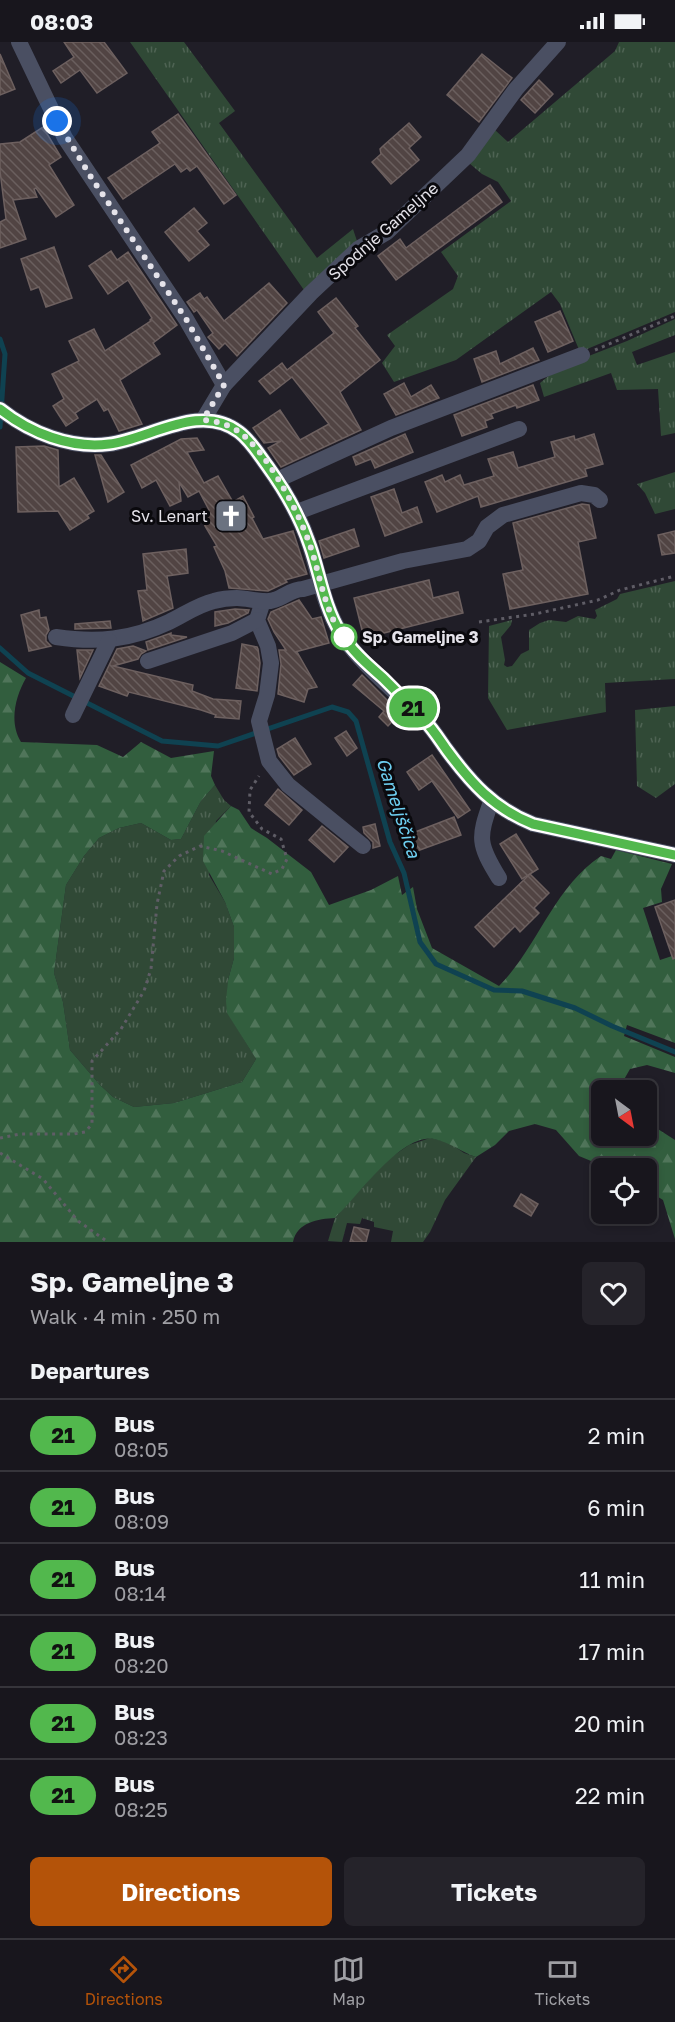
<!DOCTYPE html>
<meta charset="utf-8">
<style>
body{margin:0;font-family:"Golos Text",sans-serif;background:#25232a;color:#f1f3f6;height:100vh;display:flex;flex-direction:column;font-size:22px;white-space:nowrap}
*{box-sizing:border-box;margin:0}
p{font-size:20px;color:#9f9fa4}
.icon{flex:none;width:33px;height:33px;fill:none;stroke:currentColor;stroke-width:2;stroke-linecap:round;stroke-linejoin:round}
.map{position:relative;height:1200px;overflow:hidden}
.panel{display:flex;flex-direction:column;background:#18161d;flex:1}
.panel>*{flex:none}
.badge{padding:0 12px;border-radius:20px;font-size:21px;line-height:39px}
.needle{width:39px;rotate:148deg}
.controls{position:absolute;left:591px;top:1038px;display:grid;gap:12px}
.controls a{display:grid;place-items:center;width:66px;height:66px;border-radius:9px;background:#18161d;box-shadow:0 3px 9px #0003,0 0 0 2px #36353b;font-size:30px}
.you{position:absolute;width:30px;height:30px;margin:-15px;border:4px solid #fff;border-radius:50%;background:#1a73e8;box-shadow:0 0 0 9px #1a73e833}
.map>.badge{position:absolute;translate:-50% -50%;box-shadow:0 0 0 3px #fff}
h2{padding:0 30px;font-size:22px;line-height:54px}
.round{display:grid;place-items:center;flex:none;width:63px;height:63px;border-radius:9px;background:#25232a}
.summary{display:flex;align-items:center;justify-content:space-between;height:102px;padding:0 30px}
h1{font-size:28px;font-weight:700;line-height:45px}
.button{display:flex;gap:12px;margin-top:auto;padding:12px 30px}
.button a{flex:1;height:69px;border-radius:9px;background:#b45309;color:#fff;font-size:24px;font-weight:700;line-height:69px;text-align:center}
.button a+a{background:#25232a;color:#f1f3f6}
ul{padding:0;list-style:none}
li{display:flex;align-items:center;gap:18px;height:72px;padding:0 30px;border-top:2px solid #36353b}
li div{flex:1}
li b{display:block;font-size:22px}
li em{font-style:normal}
li .badge{min-width:66px;font-weight:700;text-align:center}
.status{display:flex;justify-content:space-between;align-items:center;height:42px;padding:0 30px;background:#18161d;direction:ltr}
.status svg{height:16px;fill:currentColor}
.menu{display:flex;justify-content:space-around;align-items:center;height:84px;border-top:2px solid #36353b;background:#18161d;font-size:16px;color:#9f9fa4}
.menu a{display:grid;justify-items:center;gap:3px}
.menu .on{color:#b45309}
.map>svg:first-child{display:block}
</style>
<div class="status"><b>08:03</b><svg viewBox="0 0 49 12"><path d="M0 12V9h3v3zM5 12V6h3v6zM10 12V3h3v9zM15 12V0h3v12zM26 1h20v11H26zM47 4h2v5h-2z"/></svg></div>
<div class="map">
<svg width="675" height="1200" viewBox="0 0 675 1200">
<defs>
<pattern id="grass-tufts" width="24" height="20" patternUnits="userSpaceOnUse" patternTransform="scale(1.5)"><rect width="24" height="20" fill="#304936"/><path d="M3 7l-1-3M5 7V3M7 7l1-3M15 17l-1-3M17 17v-4M19 17l1-3" fill="none" stroke="#4e6353"/></pattern>
<pattern id="forest-firs" width="22" height="20" patternUnits="userSpaceOnUse" patternTransform="scale(1.5)"><rect width="22" height="20" fill="#325e3e"/><path d="M5 1l3.5 6h-7zM16 11l3.5 6h-7z" fill="#50755a"/></pattern>
<pattern id="building-back-hatch" width="6" height="6" patternUnits="userSpaceOnUse" patternTransform="scale(1.5)"><rect width="6" height="6" fill="#514443"/><path d="M-1 5l2 2M0 0l6 6M5-1l2 2" fill="none" stroke="#6a5f5e"/></pattern>
</defs>
<rect width="100%" height="100%" fill="#201e27"/>
<g fill="url(#grass-tufts)">
<polygon points="130,0 184,0 235,69 219,81 317,216 353,187 357,199 304,248"/>
<polygon points="619,0 675,0 675,270 580,310 560,262 551,250 456,318 394,340 382,321 395,304 387,293 453,247 458,234 441,210 511,159 498,140 482,132 469,121 495,88 508,100 615,9"/>
<polygon points="675,277 675,293 632,310 637,323 675,310 675,391 661,394 658,347 617,348 611,331 544,355 540,341 558,326 627,299"/>
<polygon points="675,430 675,467 655,472 645,451 637,442"/>
<polygon points="675,539 675,637 605,641 606,670 507,688 488,656 489,584 512,578 511,583 501,595 505,618 504,623 507,625 512,624 521,612 529,608 529,588 540,581 549,578 566,580 578,574 595,577 597,574 595,568 617,557 620,552"/>
<polygon points="675,664 675,742 656,756 637,744 635,668"/>
<polygon points="215,743 224,758 231,764 216,779 209,833 225,860 234,885 234,916 228,938 227,970 256,1017 242,1040 174,1061 134,1065 113,1055 100,1043 70,1008 63,960 54,931 66,843 84,814 99,796 119,786 141,781 171,798 181,797 201,759"/>
<polygon points="430,1096 448,1100 464,1111 476,1115 445,1158 430,1190 423,1200 391,1200 393,1189 374,1185 374,1180 362,1176 360,1182 347,1181 342,1200 328,1199 335,1176 386,1119 409,1103"/>
</g>
<path fill="url(#forest-firs)" d="M0,620L26,636C15,655 9,681 21,700L97,703L123,715L141,700L171,716L214,709L211,734L215,743L201,759L181,797L171,798L141,781L119,786L99,796L84,814L66,843L54,931L63,960L70,1008L100,1043L113,1055L134,1065L174,1061L242,1040L256,1017L227,971L226,959L228,938L234,916V885L225,860L203,819L204,794L231,764L239,768L251,786L267,796L311,830L329,863L371,848L398,834L402,853L413,845L417,867L432,906L499,944C538,905 553,846 601,814L611,817L616,808L672,822L661,847L662,860L643,866L660,918L675,913V1001L627,983L624,994L675,1015V1031L647,1023L630,1027L618,1048H602V1094H646L647,1080L675,1098V1197L663,1158L647,1148L646,1126H608L579,1114L556,1088L535,1082L509,1089L495,1103L476,1115C461,1110 450,1100 434,1097C401,1091 357,1156 335,1176C318,1177 297,1180 293,1200H0Z"/>
<g fill="none" stroke-linecap="round" stroke-linejoin="round">
<g stroke="#0f4251" stroke-width="5">
<polyline points="0,297 5,312 0,385"/>
<polyline points="0,606 28,631 162,699 218,704 332,665 348,670 356,679 390,800 404,831 420,900 436,922 494,948 522,949 575,966 612,984 675,1010"/>
</g>
</g>
<g fill="url(#building-back-hatch)" stroke="#6d605f" stroke-width="1.5">
<polygon points="64,0 104,0 127,31 97,51 80,28 61,41 53,29 74,15"/>
<polygon points="0,12 15,47 0,53"/>
<polygon points="482,12 512,36 479,80 447,53"/>
<polygon points="539,38 553,52 535,71 521,58"/>
<polygon points="178,72 236,153 224,162 197,124 190,129 187,126 181,130 175,122 123,157 108,136 160,101 152,90"/>
<polygon points="409,81 421,95 409,106 419,118 391,142 372,120 381,112 380,107 383,104"/>
<polygon points="43,85 61,115 49,123 74,163 56,175 36,146 34,147 37,155 13,158 26,197 0,206 0,180 6,177 0,129 0,102 20,100"/>
<polygon points="490,143 502,160 396,238 378,214 400,197 406,206"/>
<polygon points="194,166 207,181 197,189 209,203 189,219 165,190"/>
<polygon points="54,205 72,256 46,265 39,245 31,248 21,217"/>
<polygon points="111,209 117,218 128,210 177,283 153,301 160,312 120,338 142,382 119,389 108,367 104,369 97,357 75,371 78,376 66,384 53,364 64,357 52,332 79,319 69,299 94,287 105,309 151,279 150,278 152,276 128,238 108,252 89,224"/>
<polygon points="269,241 287,261 237,314 225,301 219,307 208,295 213,291 197,268 194,270 187,260 200,251 204,257 207,255 224,279"/>
<polygon points="336,256 358,284 355,286 380,318 340,350 361,388 281,425 268,406 281,399 264,401 253,386 280,368 300,398 329,382 292,335 270,352 259,339 282,321 287,328 334,291 318,270"/>
<polygon points="560,269 573,299 548,310 535,280"/>
<polygon points="533,306 539,318 482,340 474,317 496,309 500,322"/>
<polygon points="404,341 411,355 431,343 439,356 396,373 384,352"/>
<polygon points="533,343 539,358 517,366 516,363 491,372 493,376 485,379 487,385 462,394 454,373"/>
<polygon points="405,392 413,410 375,426 371,417 356,423 353,415"/>
<polygon points="594,392 603,422 585,427 587,434 481,465 478,454 437,470 425,440 442,433 445,440 460,433 464,443 494,434 488,417 513,410 518,426 555,415 551,400 574,394 575,398"/>
<polygon points="197,396 204,408 187,410 204,441 218,434 233,460 243,454 254,475 252,476 263,497 293,489 307,532 285,538 287,540 268,549 229,546 225,529 214,505 217,504 205,484 204,480 209,468 199,449 188,455 179,440 181,459 170,464 156,438 142,446 131,423 181,397"/>
<polygon points="44,404 58,408 59,445 74,436 94,469 87,473 89,476 70,488 58,469 18,470 16,405"/>
<polygon points="95,413 101,413 124,450 108,460"/>
<polygon points="394,447 402,471 417,465 422,480 385,494 371,455"/>
<polygon points="582,462 589,463 596,496 578,500 588,552 510,567 503,532 523,528 513,481"/>
<polygon points="354,487 359,504 324,516 319,499"/>
<polygon points="675,489 675,511 662,513 658,493"/>
<polygon points="186,507 188,531 167,534 173,566 143,579 138,549 147,548 143,512"/>
<polygon points="429,538 433,556 458,550 463,571 364,596 354,556"/>
<polygon points="299,558 312,577 321,575 329,601 295,610 297,610 317,645 308,647 304,660 278,652 281,622 279,608 286,608 274,590 268,577 271,570"/>
<polygon points="235,567 249,568 248,571 228,581 215,584 215,570"/>
<polygon points="39,568 40,576 46,575 49,588 46,593 46,599 51,604 29,609 21,573"/>
<polygon points="110,579 111,586 75,587 75,582"/>
<polygon points="171,591 171,593 187,595 148,608 146,600"/>
<polygon points="242,602 257,605 258,607 260,621 257,649 236,646"/>
<polygon points="133,604 146,609 141,612 138,617 113,624 193,643 192,649 213,657 241,659 239,677 215,675 216,673 201,668 129,650 127,654 99,644 117,607"/>
<polygon points="77,608 93,608 80,636"/>
<polygon points="362,633 400,671 388,684 379,675 384,669 353,643"/>
<polygon points="346,689 357,706 347,714 335,696"/>
<polygon points="295,696 311,722 294,733 279,714 277,707"/>
<polygon points="432,713 470,768 458,776 432,739 419,748 407,730"/>
<polygon points="278,747 302,768 289,783 265,763"/>
<polygon points="454,775 461,793 417,809 410,792"/>
<polygon points="375,782 380,804 373,806 373,800 364,791 363,785"/>
<polygon points="322,784 348,805 334,820 309,798"/>
<polygon points="516,792 538,827 522,837 500,802"/>
<polygon points="530,832 549,851 534,866 539,871 520,890 515,884 494,905 475,885"/>
<polygon points="675,858 675,916 673,917 655,865"/>
<polygon points="521,1152 538,1162 531,1174 514,1164"/>
<polygon points="354,1185 369,1188 366,1200 350,1200"/>
</g>
<g fill="none" stroke-linecap="round" stroke-linejoin="round">
<g stroke="#5f5d66" stroke-width="3" stroke-dasharray="3 4.5" stroke-linecap="butt">
<polyline points="595,308 675,274"/>
<polyline points="479,580 535,572 598,558 620,548 675,534"/>
<polyline points="0,1096 20,1092 74,1092 85,1090 92,1082 92,1019 121,987 144,949 151,927 157,862 164,829 179,814 200,804 222,809 272,832 282,827 287,817 281,797 262,787 249,770 250,748 259,734"/>
<polyline points="0,1111 43,1137 78,1179 108,1200"/>
</g>
<g stroke="#4a4f62" stroke-width="16">
<polyline points="19,0 65,96 186,277 224,343"/>
<path d="M0,367C30,391 71,407 109,402C150,397 200,360 239,390C251,399 259,413 268,425C286,450 300,474 310,504C319,532 324,564 340,590C358,620 399,652 424,678C432,686 439,697 446,707C471,741 493,766 533,782L675,813"/>
<polyline points="203,378 224,343 311,251 358,207 387,190 468,113 516,47 558,0"/>
<polyline points="277,438 391,386 582,313"/>
<polyline points="297,470 519,387"/>
<polyline points="263,559 257,578 268,604 271,621 267,653 259,679 269,719 288,743 363,804"/>
<path d="M56,595C97,601 131,598 169,580C184,573 197,563 214,559C221,557 230,556 237,556C249,556 263,562 274,558C285,555 291,547 303,547L403,519L467,507L479,499L487,485L503,473L581,451L594,453L600,458"/>
<polyline points="148,619 232,591 257,578"/>
<polyline points="73,673 109,599"/>
<path d="M491,760C478,796 478,802 499,836"/>
</g>
</g>
<g fill="none" stroke-linecap="round" stroke-linejoin="round">
<g stroke="#fff" stroke-width="14">
<path id="line" d="M0,367C30,391 71,407 109,402C150,397 200,360 239,390C251,399 259,413 268,425C286,450 300,474 310,504C320,532 324,564 340,590C351,608 367,622 383,636C397,650 411,664 424,678C432,686 439,697 446,707C471,741 493,766 533,782L675,813"/>
</g>
<use href="#line" stroke="#52b84d" stroke-width="9"/>
<path stroke="#e5e3ea" stroke-width="6" stroke-dasharray="0 10.8" d="M57,79L91,135L186,277L224,343L203,378C216,379 227,382 238,389C267,409 300,472 311,506C320,534 326,574 344,595"/>
</g>
<defs>
<g id="church-square" transform="scale(1.725)"><rect x="-9" y="-9" width="18" height="18" rx="4" fill="#6b7280" stroke="#0a090d"/><path d="M-1.2-6h2.4v3.5h3.3v2.4h-3.3V6h-2.4V-.1h-3.3v-2.4h3.3Z" fill="#fff"/></g>
</defs>
<g fill-rule="evenodd">
<use href="#church-square" x="231" y="474"/>
</g>
<circle fill="#fff" stroke="#52b84d" stroke-width="3" cx="344" cy="595" r="12"/>
<g text-anchor="middle" stroke-width="6" stroke-linejoin="round" paint-order="stroke">
<g font-size="16" fill="#e5e3ea" stroke="#0a090d">
<text transform="translate(383 189) rotate(-41)" y="6">Spodnje Gameljne</text>
</g>
<g font-size="16" fill="#e5e3ea" stroke="#0a090d" text-anchor="end">
<text x="208" y="480">Sv. Lenart</text>
</g>
<g font-size="16" font-weight="bold" fill="#e5e3ea" stroke="#0a090d" text-anchor="start">
<text x="362" y="601">Sp. Gameljne 3</text>
</g>
<g font-size="18" font-style="italic" fill="#6dcef0" stroke="#0a090d">
<text transform="translate(398 766) rotate(72)" y="6">Gameljščica</text>
</g>
</g>
</svg>
<div class="controls">
<a><svg class="needle" viewBox="-14 -14 28 28"><path d="M0-13l5 13h-10z" fill="#e53935"/><path d="M0 13l5-13h-10z" fill="#9f9fa4"/></svg></a>
<a><svg class="icon" aria-label="locate" viewBox="0 0 24 24"><circle cx="12" cy="12" r="6"/><path d="M12 2v4M12 18v4M2 12h4M18 12h4"/></svg></a>
</div>
<div class="you" style="left:57px;top:79px"></div>
<b class="badge" style="left:413px;top:666px;background:#52b84d;color:#111">21</b>
</div>
<section class="panel">
<div class="summary"><div><h1>Sp. Gameljne 3</h1><p>Walk · 4 min · 250 m</p></div><a class="round"><svg class="icon" aria-label="heart" viewBox="0 0 24 24"><path d="M12 20l-8-8c-3-5 5-10 8-4 3-6 11-1 8 4z"/></svg></a></div>
<h2>Departures</h2>
<ul>
<li><span class="badge" style="background:#52b84d;color:#111">21</span><div><b>Bus</b><p>08:05</p></div><em>2 min</em></li>
<li><span class="badge" style="background:#52b84d;color:#111">21</span><div><b>Bus</b><p>08:09</p></div><em>6 min</em></li>
<li><span class="badge" style="background:#52b84d;color:#111">21</span><div><b>Bus</b><p>08:14</p></div><em>11 min</em></li>
<li><span class="badge" style="background:#52b84d;color:#111">21</span><div><b>Bus</b><p>08:20</p></div><em>17 min</em></li>
<li><span class="badge" style="background:#52b84d;color:#111">21</span><div><b>Bus</b><p>08:23</p></div><em>20 min</em></li>
<li><span class="badge" style="background:#52b84d;color:#111">21</span><div><b>Bus</b><p>08:25</p></div><em>22 min</em></li>
</ul>
<div class="button"><a>Directions</a><a>Tickets</a></div>
</section>
<nav class="menu">
<a class="on"><svg class="icon" aria-label="directions" viewBox="0 0 24 24"><path d="M12 3l9 9-9 9-9-9zM9 14v-3h6M13 9l2 2-2 2"/></svg>Directions</a>
<a><svg class="icon" aria-label="map" viewBox="0 0 24 24"><path d="M3 6l6-2 6 2 6-2v14l-6 2-6-2-6 2zM9 4v14M15 6v14"/></svg>Map</a>
<a><svg class="icon" aria-label="tickets" viewBox="0 0 24 24"><path d="M3 7h18v10H3zM15 7v10"/></svg>Tickets</a>
</nav>
